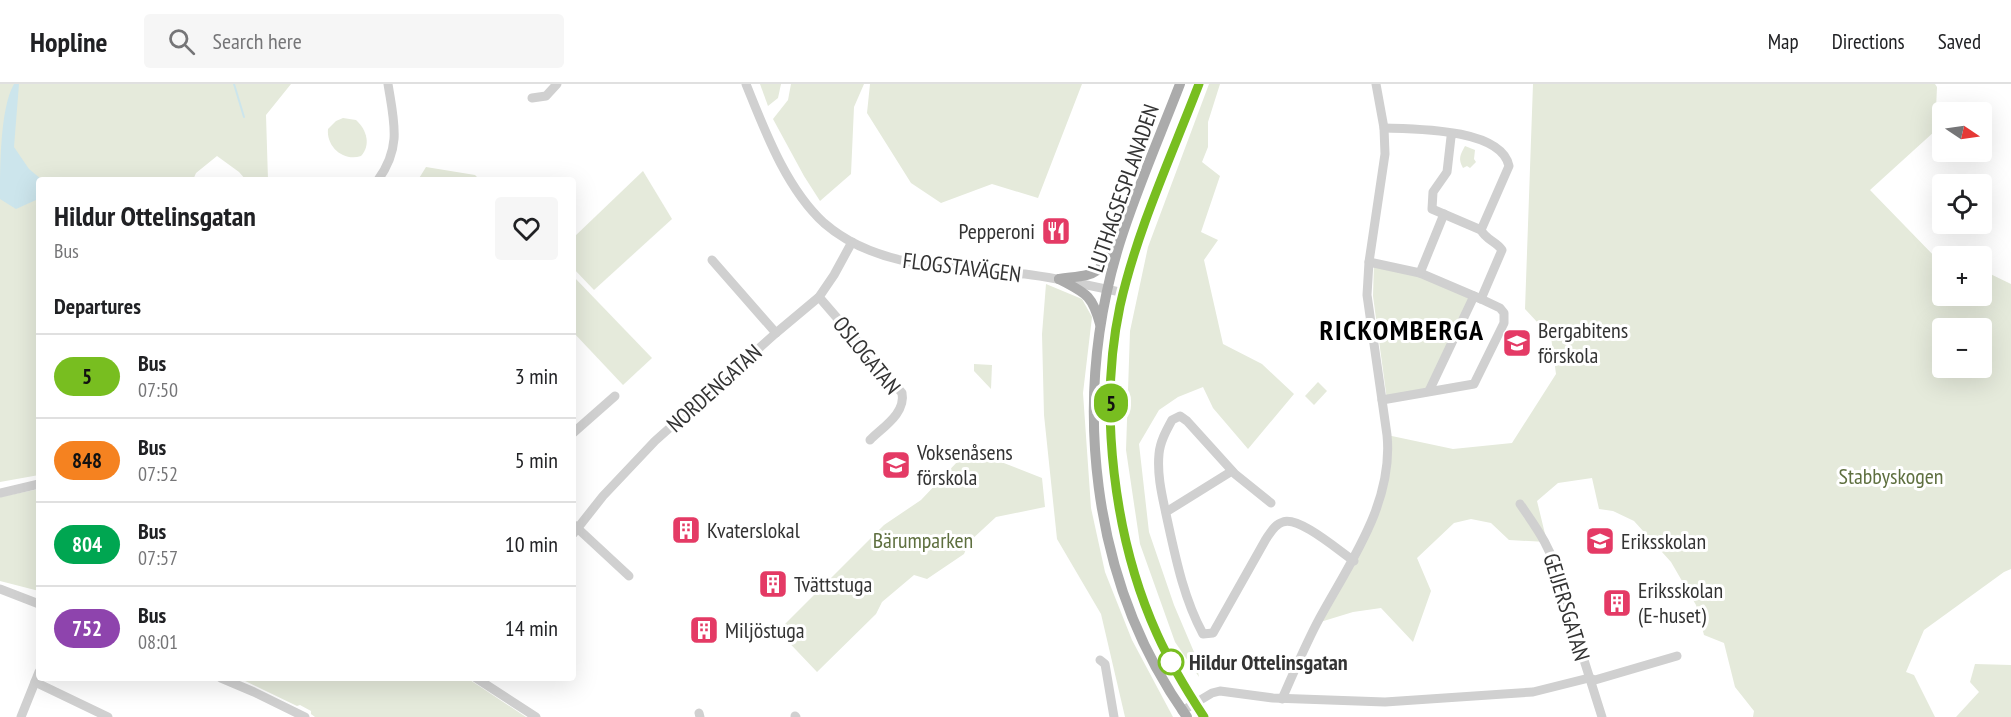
<!DOCTYPE html>
<meta charset="utf-8">
<style>
body{margin:0;font-family:"PT Sans Narrow",sans-serif;background:#f6f6f6;color:#202124;height:100vh;display:flex;flex-direction:column;font-size:22px;white-space:nowrap}
*{box-sizing:border-box;margin:0}
p{font-size:20px;color:#757577}
.icon{flex:none;width:33px;height:33px;fill:none;stroke:currentColor;stroke-width:2;stroke-linecap:round;stroke-linejoin:round}
.map{position:relative;flex:1;overflow:hidden}
.panel{position:absolute;left:36px;top:93px;width:540px;height:504px;display:flex;flex-direction:column;background:#fff;border-radius:6px;box-shadow:0 6px 24px #0002}
.panel>*{flex:none}
.badge{padding:0 12px;border-radius:20px;font-size:21px;line-height:39px}
.needle{width:39px;rotate:103deg}
.controls{position:absolute;left:1932px;top:18px;display:grid;gap:12px}
.controls a{display:grid;place-items:center;width:60px;height:60px;border-radius:6px;background:#fff;box-shadow:0 6px 24px #0002;font-size:30px}
.map>.badge{position:absolute;translate:-50% -50%;box-shadow:0 0 0 3px #fff}
h2{padding:0 18px;font-size:22px;line-height:54px}
.round{display:grid;place-items:center;flex:none;width:63px;height:63px;border-radius:6px;background:#f6f6f6}
.summary{display:flex;align-items:center;justify-content:space-between;height:102px;padding:0 18px}
h1{font-size:28px;font-weight:600;line-height:45px}
ul{padding:0;list-style:none}
li{display:flex;align-items:center;gap:18px;height:84px;padding:0 18px;border-top:2px solid #e0e0e0}
li div{flex:1}
li b{display:block;font-size:22px}
li em{font-style:normal}
li .badge{min-width:66px;font-weight:700;text-align:center}
header{display:flex;align-items:center;gap:36px;box-sizing:border-box;height:84px;padding:0 30px;background:#fff;border-bottom:2px solid #e0e0e0}
header strong{font-size:28px}
nav{display:flex;gap:33px;margin-inline-start:auto;font-size:21px}
.search{width:420px;height:54px;background:#f6f6f6;display:flex;align-items:center;gap:15px;box-sizing:border-box;padding:0 21px;border-radius:6px;color:#757577;font-size:22px}
.map>svg:first-child{display:block}
</style>
<header>
<strong>Hopline</strong>
<div class="search"><svg class="icon" aria-label="search" viewBox="0 0 24 24"><circle cx="10" cy="10" r="6"/><path d="M15 15l6 6"/></svg>Search here</div>
<nav><a>Map</a><a>Directions</a><a>Saved</a></nav>
</header>
<div class="map">
<svg width="2011" height="633" viewBox="0 0 2011 633">
<rect width="100%" height="100%" fill="#fff"/>
<g fill="#e5eadb" fill-rule="evenodd">
<polygon points="0,0 291,0 266,31 268,96 246,96 239,88 217,72 196,89 193,96 39,96 39,391 0,398"/>
<polygon points="760,0 781,0 778,14 768,22"/>
<polygon points="791,0 864,0 854,23 851,90 820,117 804,92 773,35 788,16"/>
<polygon points="870,0 1082,0 1038,114 992,100 941,119 911,99 867,29"/>
<polygon points="1209,0 1220,0 1208,38 1208,63 1202,78 1220,92 1201,148 1218,156 1204,176 1223,260 1262,280 1294,310 1248,365 1213,324 1203,303 1178,313 1159,326 1139,360 1149,448 1174,521 1194,568 1199,593 1175,558 1140,460 1126,366 1130,247 1148,163"/>
<path d="M1533,0H1935L1937,3L1935,47L1870,106L1940,178L1942,179V212H1982V186L2011,200V485L2004,488L1924,546L1906,588L1914,591L1935,633H1753L1754,627L1735,603L1724,559L1704,551L1696,521L1671,478L1634,437L1613,427L1599,425L1592,394L1558,399L1537,417L1547,458L1509,456L1491,439L1471,435L1454,439L1417,474L1431,507L1413,558L1381,524L1353,528L1317,539L1378,417L1387,351L1453,365L1512,359L1556,290L1551,253L1525,225ZM1942,244H1982V284H1942Z"/>
<path d="M343,34L356,36C367,46 371,61 361,72C344,78 326,63 328,45L336,37Z"/>
<path d="M1465,62L1475,66L1474,75L1476,78L1470,84L1467,82L1463,84C1458,75 1460,71 1465,62Z"/>
<polygon points="426,83 475,91 480,96 385,96 386,94 418,96"/>
<polygon points="643,87 672,135 594,206 573,184 573,154"/>
<polygon points="1374,179 1420,189 1474,212 1429,307 1387,316 1373,212"/>
<polygon points="573,192 652,274 623,301 573,248"/>
<polygon points="1046,200 1082,215 1092,233 1083,309 1091,424 1105,488 1132,556 1173,633 1125,633 1101,530 1057,455 1044,331 1042,250"/>
<polygon points="974,280 992,281 991,305 974,287"/>
<polygon points="1318,298 1327,307 1314,321 1305,312"/>
<polygon points="996,376 1042,394 1045,423 996,433 969,458 964,470 927,495 914,491 882,518 876,530 817,588 778,547 884,441 921,416 958,377"/>
<polygon points="39,405 39,507 0,497 0,413"/>
<polygon points="1975,580 2011,581 2011,633 1956,633 1979,608 1970,598"/>
<polygon points="239,594 467,594 526,633 315,633 311,630 311,627 300,621 297,622"/>
</g>
<path fill="#cce5ec" d="M14,0H19L14,63L29,85L41,95L39,96L36,116L16,125L0,115C0,84 0,24 14,0Z"/>
<g fill="none" stroke-linecap="round" stroke-linejoin="round">
<polyline stroke="#cce5ec" stroke-width="2" points="234,0 244,33"/>
<g stroke="#d0d0d0" stroke-width="9">
<path d="M746,0C765,47 786,104 824,139C879,187 957,183 1025,190C1058,194 1091,202 1124,209"/>
<polyline points="532,14 546,12 557,0"/>
<path d="M1384,44C1414,45 1501,44 1509,82L1481,146C1486,156 1496,157 1502,166L1481,215"/>
<polyline points="1453,50 1451,53 1447,88 1433,108 1432,125 1481,146"/>
<path d="M378,96C402,63 394,38 388,0"/>
<polyline points="712,176 776,249"/>
<polyline points="1369,178 1420,189 1481,215 1500,224 1504,229 1504,239 1474,300 1382,316"/>
<polyline points="1420,189 1444,130"/>
<path d="M819,213L902,309C906,329 883,343 870,356"/>
<polyline points="1429,307 1474,212"/>
<polyline points="573,349 615,312"/>
<polyline points="0,409 39,400"/>
<path d="M1271,419L1235,390L1187,337L1180,332L1172,336C1166,347 1160,358 1159,370C1157,391 1162,411 1166,430C1175,471 1183,513 1203,550L1213,549L1266,455C1271,448 1275,440 1283,438C1299,432 1339,467 1354,477"/>
<path d="M1520,420C1539,447 1553,467 1560,500L1602,633"/>
<polyline points="1166,428 1232,387"/>
<polyline points="574,441 629,492"/>
<polyline points="573,450 603,412 655,357 776,249 819,213 834,191 852,158"/>
<polyline points="0,505 39,520"/>
<polyline points="1100,576 1105,580 1114,633"/>
<polyline points="221,594 254,608 305,633"/>
<polyline points="476,594 536,633"/>
<polyline points="35,598 108,633"/>
<path d="M1282,615C1293,590 1304,564 1317,539C1348,481 1394,420 1387,351L1367,211L1369,178L1385,70L1384,44L1376,0"/>
<polyline points="1182,627 1212,609 1220,607 1273,614 1385,618 1533,608 1589,594 1595,596 1677,572"/>
<polyline points="699,629 700,633"/>
<polyline points="795,632 796,633"/>
<polyline points="21,633 39,588"/>
</g>
<g stroke="#ababab" stroke-width="10">
<path d="M1180,0C1160,52 1137,104 1120,158C1071,315 1090,497 1187,633"/>
<path d="M1199,0C1171,73 1137,145 1120,222C1098,324 1115,455 1157,550C1170,579 1187,607 1204,633"/>
<path d="M1059,195C1095,190 1100,194 1114,157"/>
<path d="M1059,195C1085,209 1092,210 1100,240"/>
</g>
</g>
<g fill="none" stroke-linecap="round" stroke-linejoin="round">
<g stroke="#fff" stroke-width="14">
<path id="line" d="M1199,0C1171,73 1137,146 1120,222C1098,325 1114,455 1157,550C1170,579 1187,607 1204,633"/>
</g>
<use href="#line" stroke="#78be20" stroke-width="9"/>
</g>
<defs>
<g id="restaurant-square" transform="scale(1.5)"><rect x="-9" y="-9" width="18" height="18" rx="4" fill="#e43a65" stroke="#fff"/><path d="M-5-6h1v4h1v-4h1v4h1v-4h1v5L-1.5 .5V6h-2V.5L-5-1ZM5-6V6H3V1.5H1.5Q1.5-4 5-6Z" fill="#fff"/></g>
<g id="school-square" transform="scale(1.5)"><rect x="-9" y="-9" width="18" height="18" rx="4" fill="#e43a65" stroke="#fff"/><path d="M0-5L7-2L0 1L-7-2ZM-4 1L0 2.5L4 1V4Q0 6-4 4Z" fill="#fff"/></g>
<g id="building-square" transform="scale(1.5)"><rect x="-9" y="-9" width="18" height="18" rx="4" fill="#e43a65" stroke="#fff"/><path d="M-4-6H4V6H1V3H-1V6H-4ZM-2.5-4.3h1.7v1.8h-1.7ZM.8-4.3h1.7v1.8H.8ZM-2.5-1h1.7V.8h-1.7ZM.8-1h1.7V.8H.8Z" fill="#fff"/></g>
</defs>
<g fill-rule="evenodd">
<use href="#restaurant-square" x="1056" y="147"/>
<use href="#school-square" x="1517" y="259"/>
<use href="#school-square" x="896" y="381"/>
<use href="#building-square" x="686" y="446"/>
<use href="#school-square" x="1600" y="457"/>
<use href="#building-square" x="773" y="500"/>
<use href="#building-square" x="1617" y="519"/>
<use href="#building-square" x="704" y="546"/>
</g>
<circle fill="#fff" stroke="#78be20" stroke-width="3" cx="1171" cy="578" r="12"/>
<g text-anchor="middle" stroke-width="6" stroke-linejoin="round" paint-order="stroke">
<g font-size="22" fill="#333" stroke="#fff">
<text transform="translate(1123 104) rotate(-71)" y="8">LUTHAGSESPLANADEN</text>
<text transform="translate(962 183) rotate(7)" y="8">FLOGSTAVÄGEN</text>
<text transform="translate(867 271) rotate(51)" y="8">OSLOGATAN</text>
<text transform="translate(714 304) rotate(-42)" y="8">NORDENGATAN</text>
<text transform="translate(1567 523) rotate(73)" y="8">GEIJERSGATAN</text>
</g>
<g font-size="22" fill="#333" stroke="#fff" text-anchor="start">
<text x="1035" y="155" text-anchor="end">Pepperoni</text>
<text x="1538" y="254">Bergabitens<tspan x="1538" dy="25">förskola</tspan></text>
<text x="917" y="376">Voksenåsens<tspan x="917" dy="25">förskola</tspan></text>
<text x="707" y="454">Kvaterslokal</text>
<text x="1621" y="465">Eriksskolan</text>
<text x="794" y="508">Tvättstuga</text>
<text x="1638" y="514">Eriksskolan<tspan x="1638" dy="25">(E-huset)</tspan></text>
<text x="725" y="554">Miljöstuga</text>
</g>
<g font-size="22" fill="#5e6f3f" stroke="#fff">
<text x="1891" y="400">Stabbyskogen</text>
<text x="923" y="464">Bärumparken</text>
</g>
<g font-size="22" font-weight="bold" fill="#333" stroke="#fff" text-anchor="start">
<text x="1189" y="586">Hildur Ottelinsgatan</text>
</g>
<g font-size="28" font-weight="bold" letter-spacing="1.5" fill="#000" stroke="#fff">
<text x="1402" y="256">RICKOMBERGA</text>
</g>
</g>
</svg>
<div class="controls">
<a><svg class="needle" viewBox="-14 -14 28 28"><path d="M0-13l5 13h-10z" fill="#e53935"/><path d="M0 13l5-13h-10z" fill="#757577"/></svg></a>
<a><svg class="icon" aria-label="locate" viewBox="0 0 24 24"><circle cx="12" cy="12" r="6"/><path d="M12 2v4M12 18v4M2 12h4M18 12h4"/></svg></a>
<a>+</a>
<a>−</a>
</div>
<b class="badge" style="left:1111px;top:319px;background:#78be20;color:#111">5</b>
<section class="panel">
<div class="summary"><div><h1>Hildur Ottelinsgatan</h1><p>Bus</p></div><a class="round"><svg class="icon" aria-label="heart" viewBox="0 0 24 24"><path d="M12 20l-8-8c-3-5 5-10 8-4 3-6 11-1 8 4z"/></svg></a></div>
<h2>Departures</h2>
<ul>
<li><span class="badge" style="background:#78be20;color:#111">5</span><div><b>Bus</b><p>07:50</p></div><em>3 min</em></li>
<li><span class="badge" style="background:#f58220;color:#111">848</span><div><b>Bus</b><p>07:52</p></div><em>5 min</em></li>
<li><span class="badge" style="background:#00a651;color:#fff">804</span><div><b>Bus</b><p>07:57</p></div><em>10 min</em></li>
<li><span class="badge" style="background:#8e44ad;color:#fff">752</span><div><b>Bus</b><p>08:01</p></div><em>14 min</em></li>
</ul>
</section>
</div>
